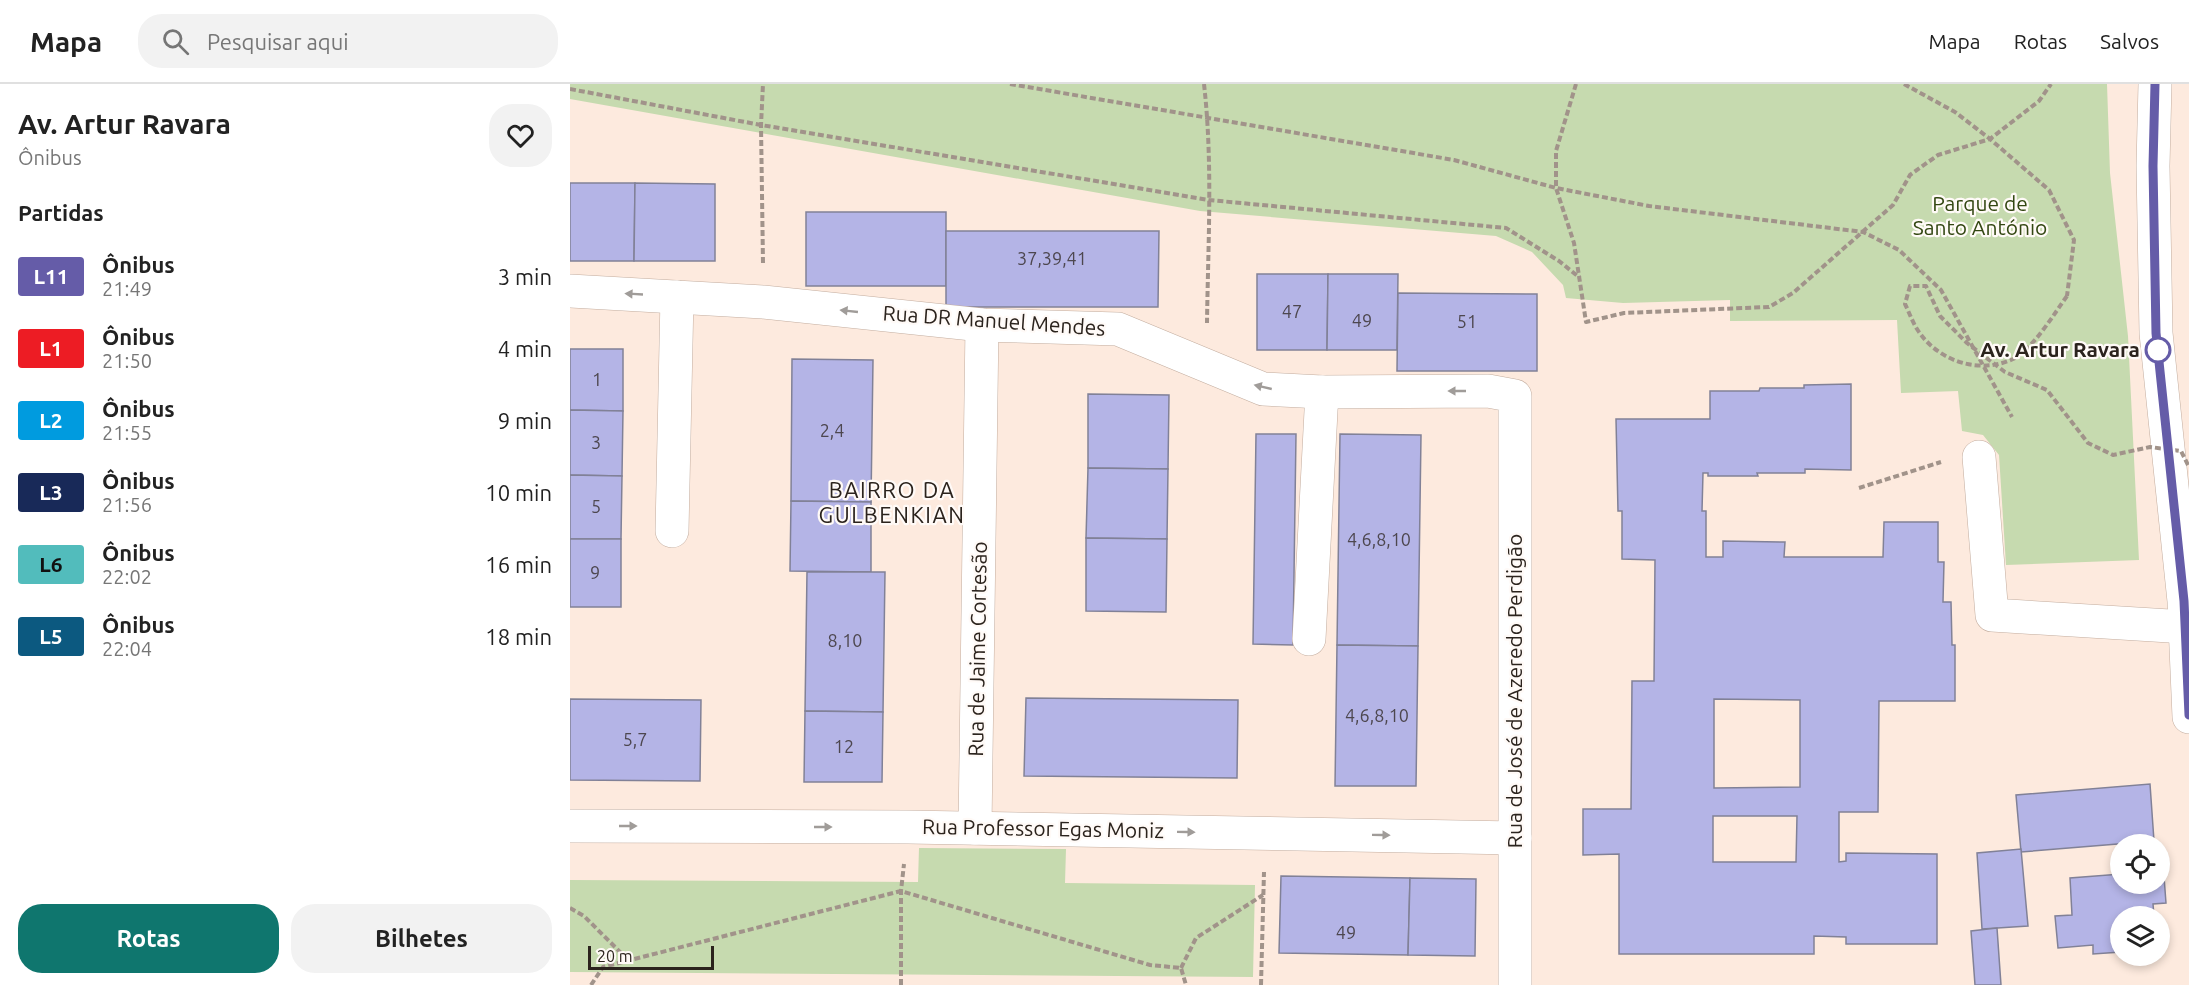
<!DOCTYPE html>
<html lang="pt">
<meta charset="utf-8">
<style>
body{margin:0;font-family:Ubuntu,sans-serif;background:#f2f2f2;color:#222;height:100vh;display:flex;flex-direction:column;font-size:22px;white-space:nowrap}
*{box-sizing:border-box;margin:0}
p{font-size:20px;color:#767676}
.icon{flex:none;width:33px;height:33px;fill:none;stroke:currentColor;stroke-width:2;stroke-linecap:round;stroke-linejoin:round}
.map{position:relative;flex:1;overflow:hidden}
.details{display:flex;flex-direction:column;background:#fff;width:570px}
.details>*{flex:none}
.badge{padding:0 12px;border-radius:4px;font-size:21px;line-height:39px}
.buttons{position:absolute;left:1540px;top:750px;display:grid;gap:12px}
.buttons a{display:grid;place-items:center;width:60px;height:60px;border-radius:50%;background:#fff;box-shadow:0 3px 9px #0003;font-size:30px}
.scale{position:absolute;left:18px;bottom:15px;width:126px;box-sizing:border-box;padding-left:6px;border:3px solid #2b231d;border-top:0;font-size:16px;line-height:21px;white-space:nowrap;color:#2b231d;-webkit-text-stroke:4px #fffaf7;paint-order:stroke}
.map>.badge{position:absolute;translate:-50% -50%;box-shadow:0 0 0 3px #fff}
h2{padding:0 18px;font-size:22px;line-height:54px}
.round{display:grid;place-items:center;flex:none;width:63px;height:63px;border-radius:24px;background:#f2f2f2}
.headline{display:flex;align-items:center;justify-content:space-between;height:102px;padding:0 18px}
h1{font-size:28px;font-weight:600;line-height:45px}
.primary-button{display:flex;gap:12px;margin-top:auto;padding:12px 18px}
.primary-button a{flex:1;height:69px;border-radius:24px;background:#0f766e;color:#fff;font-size:24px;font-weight:600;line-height:69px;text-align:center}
.primary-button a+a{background:#f2f2f2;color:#222}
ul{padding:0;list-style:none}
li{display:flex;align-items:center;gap:18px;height:72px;padding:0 18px}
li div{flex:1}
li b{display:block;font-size:22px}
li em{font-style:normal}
li .badge{min-width:66px;font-weight:700;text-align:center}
header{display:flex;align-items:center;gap:36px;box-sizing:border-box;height:84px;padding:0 30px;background:#fff;border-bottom:2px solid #e0e0e0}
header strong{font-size:28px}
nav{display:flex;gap:33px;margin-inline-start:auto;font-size:21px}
.search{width:420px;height:54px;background:#f2f2f2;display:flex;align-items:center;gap:15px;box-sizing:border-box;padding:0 21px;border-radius:24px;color:#767676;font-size:22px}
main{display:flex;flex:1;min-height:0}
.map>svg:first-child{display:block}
</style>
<header>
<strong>Mapa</strong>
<div class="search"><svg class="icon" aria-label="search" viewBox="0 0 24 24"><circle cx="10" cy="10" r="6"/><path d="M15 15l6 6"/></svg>Pesquisar aqui</div>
<nav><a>Mapa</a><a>Rotas</a><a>Salvos</a></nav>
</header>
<main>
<section class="details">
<div class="headline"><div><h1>Av. Artur Ravara</h1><p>Ônibus</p></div><a class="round"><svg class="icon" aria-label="heart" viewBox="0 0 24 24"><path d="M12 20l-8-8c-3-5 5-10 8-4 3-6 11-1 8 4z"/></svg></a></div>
<h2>Partidas</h2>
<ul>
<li><span class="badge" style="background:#655ca8;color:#fff">L11</span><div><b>Ônibus</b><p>21:49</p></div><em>3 min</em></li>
<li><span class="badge" style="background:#ed1c24;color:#fff">L1</span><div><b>Ônibus</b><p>21:50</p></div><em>4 min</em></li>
<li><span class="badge" style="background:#009bdf;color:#fff">L2</span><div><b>Ônibus</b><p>21:55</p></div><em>9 min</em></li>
<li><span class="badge" style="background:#182958;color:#fff">L3</span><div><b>Ônibus</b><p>21:56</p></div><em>10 min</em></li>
<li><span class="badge" style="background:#52bcbc;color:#111">L6</span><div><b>Ônibus</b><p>22:02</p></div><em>16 min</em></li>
<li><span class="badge" style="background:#0c5980;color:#fff">L5</span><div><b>Ônibus</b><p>22:04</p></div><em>18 min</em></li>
</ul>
<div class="primary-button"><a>Rotas</a><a>Bilhetes</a></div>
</section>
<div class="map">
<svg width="1619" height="901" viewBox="0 0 1619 901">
<rect width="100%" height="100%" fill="#fdeade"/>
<g fill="#c6daaf">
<polygon points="0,0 1537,0 1540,89 1558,252 1569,476 1436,481 1429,371 1413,351 1392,347 1388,307 1331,309 1327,236 1160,237 1160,216 1053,219 996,214 993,201 962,168 926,152 630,127 0,15"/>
<polygon points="349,764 496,765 495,799 685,801 683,893 0,888 0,796 348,798"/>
</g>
<g fill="#b4b4e6" stroke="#818197" stroke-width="1.5" fill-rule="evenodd">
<polygon points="0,99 65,99 64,177 0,177"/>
<polygon points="65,99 145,100 145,177 64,177"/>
<rect x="236" y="128" width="140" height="74"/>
<polygon points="376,147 589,147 588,223 376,223"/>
<polygon points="687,190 758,190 757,266 687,266"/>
<polygon points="758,190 828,190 827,266 757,266"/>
<polygon points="828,209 967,210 967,287 827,287"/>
<polygon points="0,265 53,265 53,327 0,326"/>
<polygon points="222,275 303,276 301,418 221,417"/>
<path d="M1281,300V386L1235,385V389H1187L1188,392H1138V389H1133L1132,427H1136V473H1153V457L1215,458L1214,473H1313L1314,438H1368V478H1374L1373,518H1381L1382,561H1385V617H1309L1308,728H1269V778L1276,777V769L1367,770V860H1276V853L1244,852V870H1049V770L1013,771V725H1061L1062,597H1084L1085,476L1052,475V427H1048L1046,335H1140V307H1189L1190,304H1234V301ZM1144,615L1230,616V703L1144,704ZM1143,732H1227L1226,778H1143Z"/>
<polygon points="518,310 599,311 598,385 518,384"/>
<polygon points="0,326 53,327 52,392 0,391"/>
<polygon points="686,350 726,350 723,561 683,560"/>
<polygon points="770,350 851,351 848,562 767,561"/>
<polygon points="518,384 598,385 597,455 516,454"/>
<polygon points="0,391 52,392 51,455 0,455"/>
<polygon points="221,417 301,418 301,488 220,487"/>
<polygon points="516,454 597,455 596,528 516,527"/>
<rect x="0" y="455" width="51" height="68"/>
<polygon points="237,488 315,488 313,628 235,627"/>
<polygon points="767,561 848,562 846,702 765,702"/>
<polygon points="456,614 668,616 667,694 454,692"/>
<polygon points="0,615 131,616 130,697 0,696"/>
<polygon points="235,627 313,628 312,698 234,698"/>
<polygon points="1580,700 1584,757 1451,768 1446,711"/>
<polygon points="1451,765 1458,842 1412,845 1407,769"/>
<polygon points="1590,779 1593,779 1596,819 1583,820 1584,832 1551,832 1551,868 1523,870 1523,861 1488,864 1485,832 1502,831 1500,794 1551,790 1551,800 1590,800"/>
<polygon points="711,792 840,794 838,871 709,869"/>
<polygon points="840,794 906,795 905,872 838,871"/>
<polygon points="1427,844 1431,901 1405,901 1401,847"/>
</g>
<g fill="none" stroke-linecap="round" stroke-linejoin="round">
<g stroke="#c3ad9f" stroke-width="34">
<g id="minor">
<polyline points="0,207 193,218 412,241 548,245 693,305 752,308 918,307 945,312 945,901"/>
<polyline points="1409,373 1422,531 1616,543"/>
<polyline points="102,447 107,213"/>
<polyline points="739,555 752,308"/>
<polyline points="0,742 338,743 945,754"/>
<polyline points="405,744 412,241"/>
</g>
</g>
<g stroke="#c3ad9f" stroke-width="34">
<polyline id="major" points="1585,0 1583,82 1586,249 1614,517 1619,633"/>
</g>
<g stroke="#a1938a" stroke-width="4" stroke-dasharray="6 3" stroke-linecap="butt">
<polyline points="440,0 884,76 986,104 1079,122 1293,148 1329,166 1371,206 1442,333"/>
<path d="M634,0C643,79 638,160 637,239"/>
<polyline points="1006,0 986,67 986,104 1004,159 1016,238 1054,229 1199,223 1223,209 1323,121 1340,91 1368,71 1420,55 1469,17 1481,0"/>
<polyline points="1334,0 1385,28 1420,55 1479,106 1504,156 1497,212"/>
<polyline points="0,5 191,41 639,116 936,144 989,177 1010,194"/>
<polyline points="193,179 191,41 193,0"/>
<polyline points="1289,404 1371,378"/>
<polyline points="0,824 14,832 57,875"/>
<polyline points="611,884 626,854 693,811"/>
<polyline points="21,901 33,883 331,807 580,881 611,884 616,901"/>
<polyline points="331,901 331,807 334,780"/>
<polyline points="691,901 694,788"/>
</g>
<use href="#minor" stroke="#fff" stroke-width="33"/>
<use href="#major" stroke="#fff" stroke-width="33"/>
<path stroke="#a1938a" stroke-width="4" stroke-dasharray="6 3" stroke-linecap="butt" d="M1497,212C1484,230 1463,265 1443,275C1409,291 1367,277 1347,245C1342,237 1339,228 1335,220L1340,202H1356L1370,232L1397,259L1435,288L1477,306L1518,359L1543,371L1580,363L1611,367L1619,383"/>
</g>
<defs><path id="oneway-solid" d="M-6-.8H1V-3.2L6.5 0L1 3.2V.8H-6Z" transform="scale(1.5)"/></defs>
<g fill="#a09c99">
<use href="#oneway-solid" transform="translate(64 210) rotate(-177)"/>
<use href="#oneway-solid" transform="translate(279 227) rotate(-174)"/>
<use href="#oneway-solid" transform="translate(693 303) rotate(-167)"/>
<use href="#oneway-solid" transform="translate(887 307) rotate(180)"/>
<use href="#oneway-solid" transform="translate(58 742)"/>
<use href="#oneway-solid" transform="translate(253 743)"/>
<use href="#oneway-solid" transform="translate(616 748) rotate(1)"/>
<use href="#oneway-solid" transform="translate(811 751) rotate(1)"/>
</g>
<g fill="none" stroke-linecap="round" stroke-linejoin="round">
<g stroke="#fff" stroke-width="14">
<polyline id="line" points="1585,0 1583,82 1586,249 1614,517 1619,631"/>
</g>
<use href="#line" stroke="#655ca8" stroke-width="9"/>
</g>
<circle fill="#fff" stroke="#655ca8" stroke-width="3" cx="1588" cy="266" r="12"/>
<g text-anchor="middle" stroke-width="4.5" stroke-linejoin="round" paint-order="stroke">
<g font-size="18" fill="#4d474f">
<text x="482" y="181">37,39,41</text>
<text x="722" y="234">47</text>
<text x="792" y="243">49</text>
<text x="897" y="244">51</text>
<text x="27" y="302">1</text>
<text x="262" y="353">2,4</text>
<text x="26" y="365">3</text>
<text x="26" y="429">5</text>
<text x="809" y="462">4,6,8,10</text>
<text x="25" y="495">9</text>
<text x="275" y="563">8,10</text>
<text x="807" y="638">4,6,8,10</text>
<text x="65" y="662">5,7</text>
<text x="274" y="669">12</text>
<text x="776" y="855">49</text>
</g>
<g font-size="21" fill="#334712" stroke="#fffaf7">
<text x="1410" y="127">Parque de<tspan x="1410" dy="24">Santo António</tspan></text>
</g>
<g font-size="21" fill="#2b231d" stroke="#fffaf7">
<text transform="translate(424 237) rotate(4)" y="7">Rua DR Manuel Mendes</text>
<text transform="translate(408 565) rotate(-89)" y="7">Rua de Jaime Cortesão</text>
<text transform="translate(945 607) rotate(-90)" y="7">Rua de José de Azeredo Perdigão</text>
<text transform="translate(473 745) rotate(1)" y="7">Rua Professor Egas Moniz</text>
</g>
<g font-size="21" font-weight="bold" fill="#2b231d" stroke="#fffaf7" text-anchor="end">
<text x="1570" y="273">Av. Artur Ravara</text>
</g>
<g font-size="22" letter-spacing="1.5" fill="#2b231d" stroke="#fffaf7">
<text x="322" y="414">BAIRRO DA<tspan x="322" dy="25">GULBENKIAN</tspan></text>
</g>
</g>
</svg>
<div class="buttons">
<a><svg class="icon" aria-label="locate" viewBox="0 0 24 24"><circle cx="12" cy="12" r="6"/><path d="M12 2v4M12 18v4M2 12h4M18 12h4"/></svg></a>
<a><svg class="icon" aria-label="layers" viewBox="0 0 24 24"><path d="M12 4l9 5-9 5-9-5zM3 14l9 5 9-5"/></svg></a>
</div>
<div class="scale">20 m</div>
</div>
</main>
